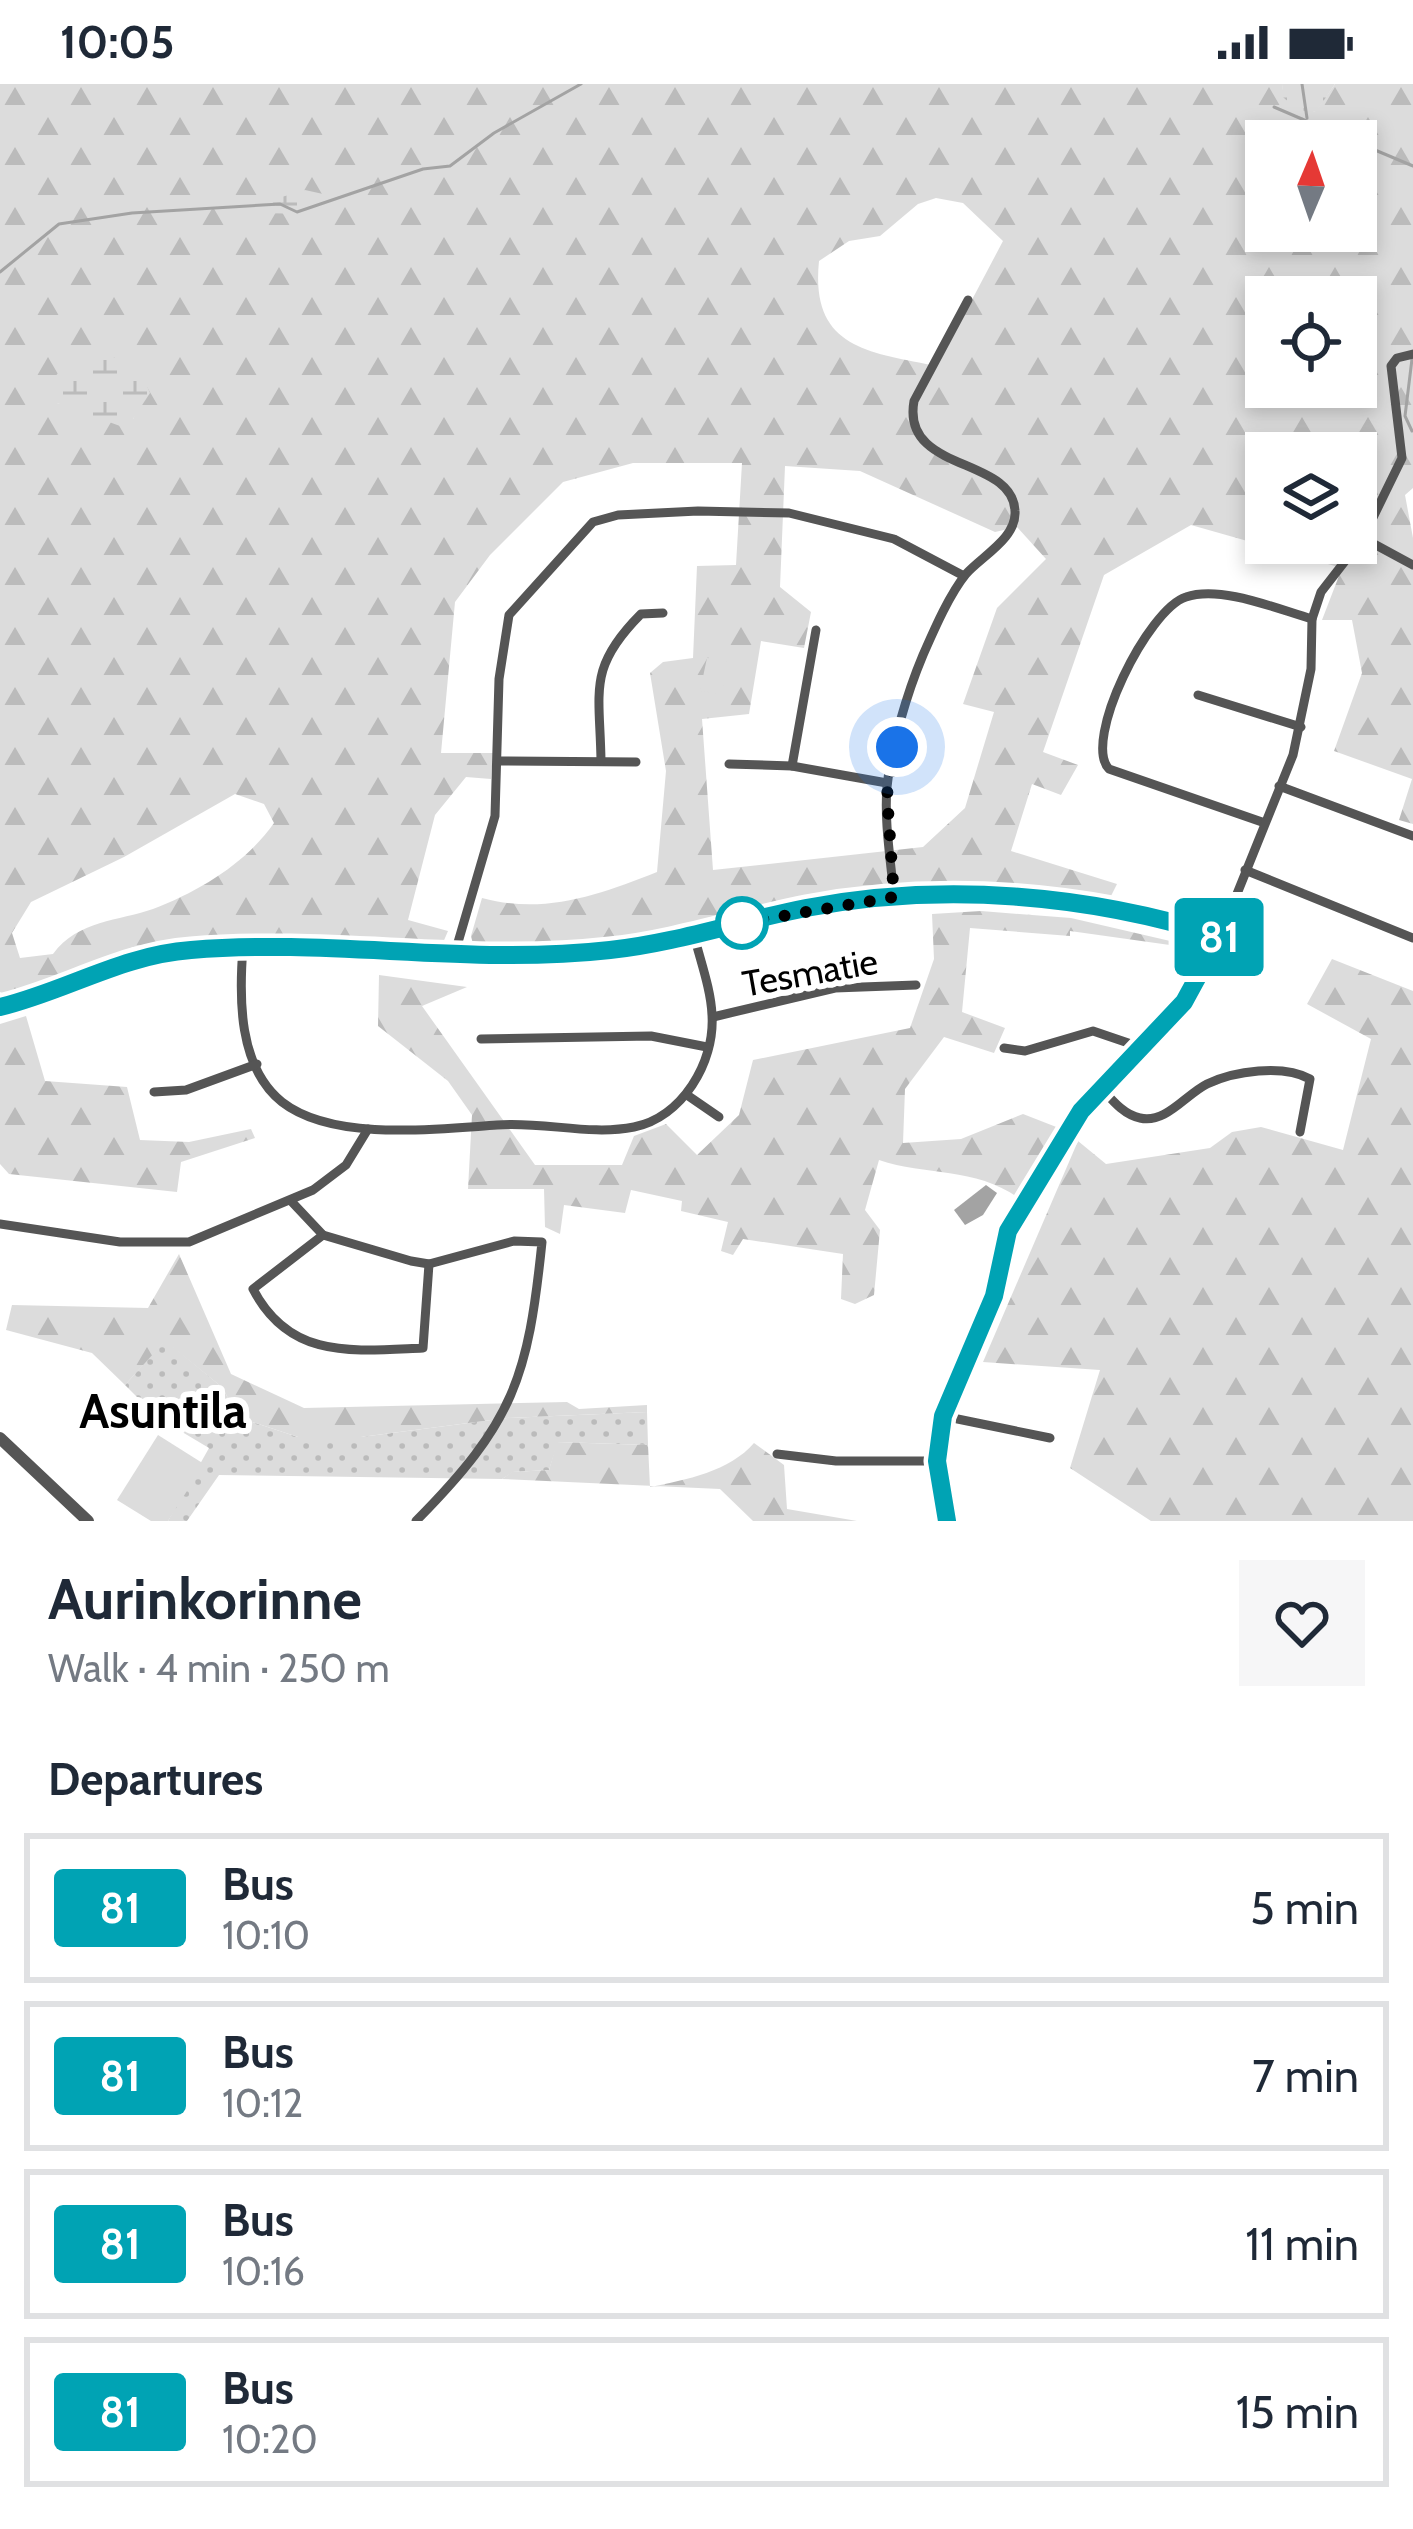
<!DOCTYPE html>
<meta charset="utf-8">
<style>
body{margin:0;font-family:Cabin,sans-serif;background:#f6f6f7;color:#1f2937;height:100vh;display:flex;flex-direction:column;font-size:45px;white-space:nowrap}
*{box-sizing:border-box;margin:0}
p{font-size:39px;color:#747a83}
.icon{flex:none;width:66px;height:66px;fill:none;stroke:currentColor;stroke-width:2;stroke-linecap:round;stroke-linejoin:round}
.map{position:relative;height:1437px;overflow:hidden}
.drawer{display:flex;flex-direction:column;background:#fff;flex:1}
.drawer>*{flex:none}
.badge{padding:0 24px;border-radius:9px;font-size:42px;line-height:78px}
.needle{width:78px;rotate:2deg}
.tools{position:absolute;left:1245px;top:36px;display:grid;gap:24px}
.tools a{display:grid;place-items:center;width:132px;height:132px;border-radius:0px;background:#fff;box-shadow:0 6px 18px #0003;font-size:60px}
.you{position:absolute;width:60px;height:60px;margin:-30px;border:9px solid #fff;border-radius:50%;background:#1a73e8;box-shadow:0 0 0 18px #1a73e833}
.map>.badge{position:absolute;translate:-50% -50%;box-shadow:0 0 0 6px #fff}
h2{padding:0 48px;font-size:45px;line-height:108px}
.round{display:grid;place-items:center;flex:none;width:126px;height:126px;border-radius:0px;background:#f6f6f7}
.summary{display:flex;align-items:center;justify-content:space-between;height:204px;padding:0 48px}
h1{font-size:57px;font-weight:800;line-height:90px}
ul{padding:0;list-style:none}
li{display:flex;align-items:center;gap:36px;height:150px;margin:0 24px 18px;padding:0 24px;border:6px solid #e0e1e3;border-radius:0px}
li div{flex:1}
li b{display:block;font-size:45px}
li em{font-style:normal}
li .badge{min-width:132px;font-weight:700;text-align:center}
.status{display:flex;justify-content:space-between;align-items:center;height:84px;padding:0 60px;background:#fff;direction:ltr}
.status svg{height:33px;fill:currentColor}
.map>svg:first-child{display:block}
</style>
<div class="status"><b>10:05</b><svg viewBox="0 0 49 12"><path d="M0 12V9h3v3zM5 12V6h3v6zM10 12V3h3v9zM15 12V0h3v12zM26 1h20v11H26zM47 4h2v5h-2z"/></svg></div>
<div class="map">
<svg width="1413" height="1437" viewBox="0 0 1413 1437">
<defs>
<pattern id="grass-dots" width="8" height="8" patternUnits="userSpaceOnUse" patternTransform="scale(3)"><rect width="8" height="8" fill="#dcdcdc"/><path d="M2 2h.1M6 6h.1" fill="none" stroke="#bbb" stroke-width="1.8" stroke-linecap="round"/></pattern>
<pattern id="forest-firs" width="22" height="20" patternUnits="userSpaceOnUse" patternTransform="scale(3)"><rect width="22" height="20" fill="#dcdcdc"/><path d="M5 1l3.5 6h-7zM16 11l3.5 6h-7z" fill="#bbb"/></pattern>
<pattern id="wetland-marsh" width="20" height="14" patternUnits="userSpaceOnUse" patternTransform="scale(3)"><rect width="20" height="14" fill="#dcdcdc"/><path d="M1 5h8M5 5V1M11 12h8M15 12V8" fill="none" stroke="#bbb"/></pattern>
</defs>
<rect width="100%" height="100%" fill="#fff"/>
<polygon fill="url(#grass-dots)" points="165,1256 223,1304 237,1333 298,1353 361,1353 507,1334 647,1328 648,1361 558,1358 549,1386 513,1388 502,1395 219,1391 187,1437 168,1437 209,1364 157,1333 125,1301"/>
<g fill="url(#forest-firs)" fill-rule="evenodd">
<path d="M0,0H1282L1284,13L1315,28L1335,0H1413V404L1405,411L1413,454V740L1399,736L1412,695L1334,667L1362,589L1352,536H1322L1342,484L1191,441L1104,491L1043,668L1078,681L1061,711L1032,700L1011,767L1117,800L1108,818L977,801L903,804L780,819L598,859L474,864L471,852L482,814C544,831 599,811 657,788L666,687L650,589L663,578L693,574L697,482L736,481L742,379H633L563,398L490,471L455,518L441,669H493L491,695L466,693L435,731L408,836L448,847L442,861L241,852L133,863L13,915L0,908ZM1266,57H1356V147H1266ZM936,114L963,119L1003,157L937,282C868,268 810,264 819,177L849,157L880,152L918,120ZM1266,213H1356V303H1266ZM57,319L139,321L133,335ZM1266,369H1356V459H1266ZM785,382L860,387L995,448L1017,443L1046,475L997,524L963,620L994,628L965,724L923,763L713,786L702,635L749,630L761,557L804,564L811,528L780,503ZM235,710L264,720L274,739C246,779 200,807 153,825C119,837 78,836 53,870L20,874L12,849L31,818L124,773Z"/>
<path d="M981,827L1071,834L1209,866L1207,873L1177,862L1070,847V852L970,844L962,928L1005,944L994,969L944,953L905,1005L903,1059L961,1055L1023,1030L1064,1046L1020,1115C977,1083 926,1092 879,1076L865,1126L880,1146L874,1211L855,1220L841,1215L843,1170L743,1155L733,1171L721,1167L728,1138L681,1127L682,1117L631,1106L625,1129L564,1121L560,1150L545,1143L544,1105H468L472,1031L448,997L378,942L379,891L467,903L422,922L535,1081H622L634,1052L666,1040L697,1071L739,1031L753,976L910,944L934,875L932,830Z"/>
<polygon points="1332,875 1413,907 1413,1437 1151,1437 1070,1384 1100,1286 983,1278 1078,1057 1106,1080 1210,1064 1232,1048 1261,1043 1343,1066 1371,955 1307,920"/>
<polygon points="26,932 45,997 127,1003 140,1056 189,1058 251,1045 255,1054 181,1078 177,1108 9,1090 0,1080 0,940"/>
<polygon points="179,1170 231,1290 304,1324 567,1318 579,1325 647,1321 647,1328 507,1334 361,1353 298,1353 237,1333 223,1304 165,1257 125,1301 92,1269 6,1246 12,1221 148,1224"/>
<path d="M557,1358L648,1361L650,1403C686,1396 730,1387 754,1359L784,1381L787,1425L857,1437H753L720,1405L502,1395L512,1388L549,1386Z"/>
</g>
<g fill="url(#wetland-marsh)">
<polygon points="1282,0 1335,0 1316,28 1297,26 1283,13"/>
<polygon points="305,106 323,110 326,123 308,130 259,129 262,119"/>
<polygon points="76,269 106,270 139,284 150,309 133,335 120,342 57,319 52,296"/>
</g>
<g fill="#dcdcdc">
<polygon points="707,574 727,575 723,610 700,607"/>
<polygon points="158,1351 204,1380 168,1437 151,1437 117,1416"/>
</g>
<polygon fill="#a3a3a3" points="986,1101 997,1109 983,1131 965,1141 954,1126"/>
<g fill="none" stroke-linecap="round" stroke-linejoin="round">
<g stroke="#a3a3a3" stroke-width="3">
<polyline points="1302,0 1307,34"/>
<polyline points="1274,23 1353,57"/>
<polyline points="1356,58 1413,82"/>
<polyline points="0,188 59,140 132,129 280,120 297,128 423,85 450,82 494,49 581,0"/>
<polyline points="1412,347 1405,332 1412,275"/>
</g>
<g stroke="#555" stroke-width="9">
<polyline points="1363,454 1413,481"/>
<polyline points="1198,611 1301,643"/>
<polyline points="499,677 636,678"/>
<path d="M601,677C600,607 587,584 641,530L663,529"/>
<polyline points="729,680 792,682 887,699"/>
<polyline points="792,682 816,546"/>
<polyline points="1279,702 1413,752"/>
<path d="M1262,738L1109,685C1082,657 1148,525 1186,513C1221,501 1277,525 1312,535"/>
<polyline points="1245,786 1413,854"/>
<path d="M894,813C891,778 884,738 887,703C891,663 907,609 923,571C934,546 949,511 966,490C982,472 1017,454 1015,427C1013,372 901,389 914,317L968,216"/>
<polyline points="1220,852 1293,671 1311,585 1312,535 1321,508 1363,454 1402,374 1391,282 1397,274 1413,270"/>
<path d="M243,863C239,913 238,983 282,1018C333,1058 438,1045 497,1041C542,1037 590,1052 634,1043C682,1033 715,979 712,931C711,905 700,876 694,851"/>
<polyline points="454,872 495,732 499,595 509,531 593,438 618,431 698,427 789,429 894,455 964,492"/>
<polyline points="713,933 835,904 916,901"/>
<polyline points="481,955 651,952 707,963"/>
<polyline points="1004,964 1025,967 1093,947 1143,964"/>
<path d="M1102,1005C1112,1016 1124,1031 1140,1034C1166,1040 1185,1011 1207,1000C1234,987 1283,980 1310,995L1300,1048"/>
<polyline points="154,1008 186,1006 257,980"/>
<polyline points="687,1011 719,1033"/>
<path d="M291,1117L323,1151L411,1177L429,1180L514,1157L542,1158C528,1294 514,1338 416,1437"/>
<polyline points="0,1140 120,1158 189,1158 313,1106 346,1081 368,1045"/>
<path d="M323,1151L253,1205C290,1276 353,1267 423,1264L429,1180"/>
<polyline points="943,1332 1050,1354"/>
<polyline points="777,1370 836,1377 937,1377"/>
</g>
<g stroke="#555" stroke-width="12">
<path d="M0,923C66,907 122,871 191,866C331,854 469,882 610,866C676,859 740,837 806,824C942,798 1088,809 1220,852L1184,918L1080,1027L1008,1147L993,1212L943,1332L937,1377L947,1437"/>
<polyline points="0,1354 88,1437"/>
</g>
</g>
<g fill="none" stroke-linecap="round" stroke-linejoin="round">
<g stroke="#fff" stroke-width="27">
<path id="line" d="M0,923C66,907 122,871 191,866C331,854 469,882 610,866C676,859 740,837 806,824C943,798 1087,810 1220,852L1184,918L1081,1027L1008,1147L994,1212L943,1332L937,1377L947,1437"/>
</g>
<use href="#line" stroke="#00a3b4" stroke-width="18"/>
<polyline stroke="#000" stroke-width="12" stroke-dasharray="0 21.6" points="742,839 894,813 887,710 897,663"/>
</g>
<circle fill="#fff" stroke="#00a3b4" stroke-width="6" cx="742" cy="839" r="24"/>
<g text-anchor="middle" stroke-width="12" stroke-linejoin="round" paint-order="stroke">
<g font-size="36" fill="#000" stroke="#fff">
<text transform="translate(810 888) rotate(-10)" y="13">Tesmatie</text>
</g>
<g font-size="48" font-weight="bold" fill="#000" stroke="#fff">
<text x="163" y="1344">Asuntila</text>
</g>
</g>
</svg>
<div class="tools">
<a><svg class="needle" viewBox="-14 -14 28 28"><path d="M0-13l5 13h-10z" fill="#e53935"/><path d="M0 13l5-13h-10z" fill="#747a83"/></svg></a>
<a><svg class="icon" aria-label="locate" viewBox="0 0 24 24"><circle cx="12" cy="12" r="6"/><path d="M12 2v4M12 18v4M2 12h4M18 12h4"/></svg></a>
<a><svg class="icon" aria-label="layers" viewBox="0 0 24 24"><path d="M12 4l9 5-9 5-9-5zM3 14l9 5 9-5"/></svg></a>
</div>
<div class="you" style="left:897px;top:663px"></div>
<b class="badge" style="left:1219px;top:853px;background:#00a3b4;color:#fff">81</b>
</div>
<section class="drawer">
<div class="summary"><div><h1>Aurinkorinne</h1><p>Walk · 4 min · 250 m</p></div><a class="round"><svg class="icon" aria-label="heart" viewBox="0 0 24 24"><path d="M12 20l-8-8c-3-5 5-10 8-4 3-6 11-1 8 4z"/></svg></a></div>
<h2>Departures</h2>
<ul>
<li><span class="badge" style="background:#00a3b4;color:#fff">81</span><div><b>Bus</b><p>10:10</p></div><em>5 min</em></li>
<li><span class="badge" style="background:#00a3b4;color:#fff">81</span><div><b>Bus</b><p>10:12</p></div><em>7 min</em></li>
<li><span class="badge" style="background:#00a3b4;color:#fff">81</span><div><b>Bus</b><p>10:16</p></div><em>11 min</em></li>
<li><span class="badge" style="background:#00a3b4;color:#fff">81</span><div><b>Bus</b><p>10:20</p></div><em>15 min</em></li>
</ul>
</section>
